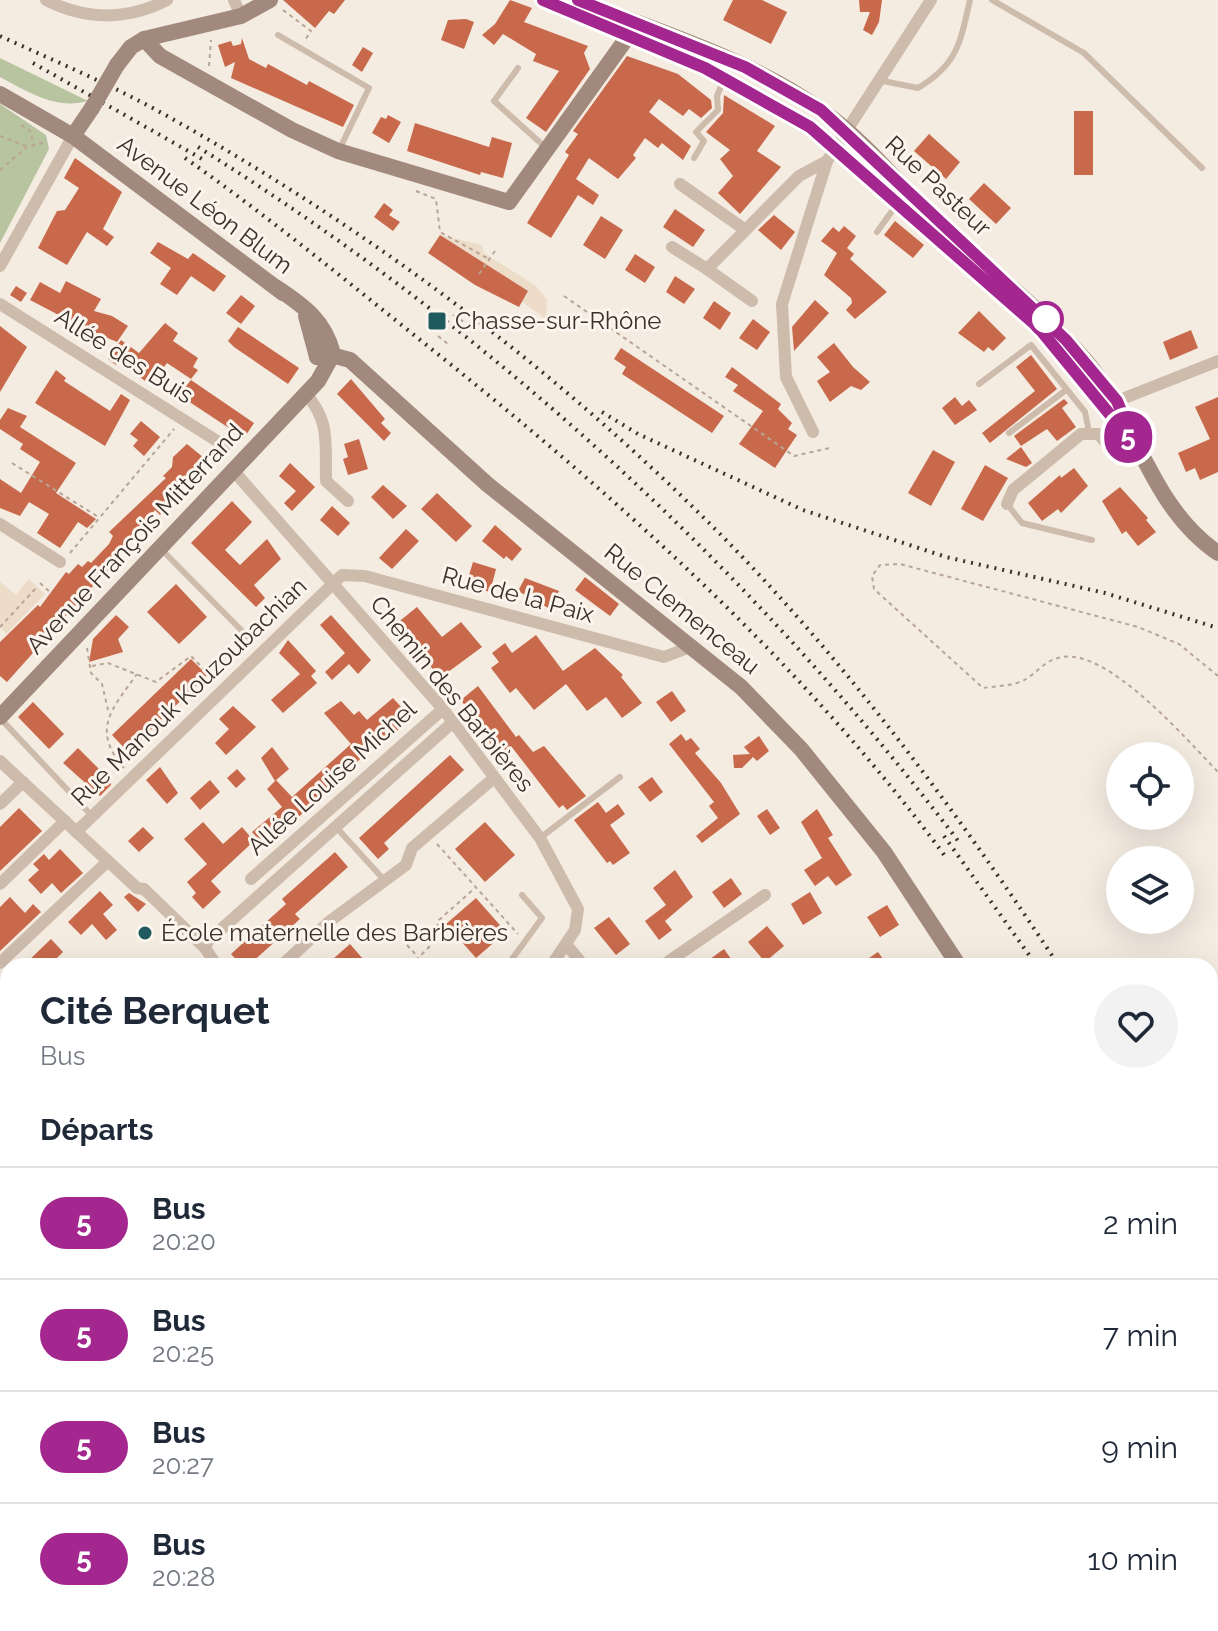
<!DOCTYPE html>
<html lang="fr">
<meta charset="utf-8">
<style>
body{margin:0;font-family:Raleway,sans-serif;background:#f2f2f3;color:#1f2937;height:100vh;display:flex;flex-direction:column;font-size:30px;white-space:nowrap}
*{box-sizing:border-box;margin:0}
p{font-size:26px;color:#747a83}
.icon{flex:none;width:44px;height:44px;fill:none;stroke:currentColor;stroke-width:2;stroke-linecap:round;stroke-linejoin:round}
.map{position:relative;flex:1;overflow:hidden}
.drawer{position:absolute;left:0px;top:958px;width:1218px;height:674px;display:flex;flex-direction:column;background:#fff;border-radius:24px 24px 0 0;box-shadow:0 8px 32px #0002}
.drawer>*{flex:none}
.badge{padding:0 16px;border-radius:26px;font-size:28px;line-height:52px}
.controls{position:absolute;left:1106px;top:742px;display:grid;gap:16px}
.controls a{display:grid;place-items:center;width:88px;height:88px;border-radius:50%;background:#fff;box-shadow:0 8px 32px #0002;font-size:40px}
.map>.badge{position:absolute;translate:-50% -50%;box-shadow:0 0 0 4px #fff}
h2{padding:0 40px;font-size:30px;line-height:72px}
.round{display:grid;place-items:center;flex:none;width:84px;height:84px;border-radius:42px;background:#f2f2f3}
.head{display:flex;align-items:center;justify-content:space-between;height:136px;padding:0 40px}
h1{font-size:38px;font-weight:700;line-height:60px}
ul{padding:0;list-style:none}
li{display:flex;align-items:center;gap:24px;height:112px;padding:0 40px;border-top:2px solid #e0e1e3}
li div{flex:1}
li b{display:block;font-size:30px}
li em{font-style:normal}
li .badge{min-width:88px;font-weight:700;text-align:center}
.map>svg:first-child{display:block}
</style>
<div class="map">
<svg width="1218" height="1631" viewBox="0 0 1218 1631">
<rect width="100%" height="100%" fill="#f4ebe1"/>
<g fill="#b8c4a0">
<path d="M0,58L88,101C56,110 28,92 0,77Z"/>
<polygon points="0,104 46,135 49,149 0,243"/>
<polygon points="472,1624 582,1624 591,1631 462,1631"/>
<polygon points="648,1624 892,1624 905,1625 907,1631 657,1631"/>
</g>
<g fill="#ecdcc8">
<polygon points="440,235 482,245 484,253 536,286 547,300 546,319 522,302 528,291"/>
<polygon points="29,579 45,594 6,634 0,627 0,582 16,595"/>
</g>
<g fill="#c8694b">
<polygon points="283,0 345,0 334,14 329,11 315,28"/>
<polygon points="510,0 532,8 524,22 588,46 584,53 590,69 546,132 526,118 559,71 533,61 536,54 503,34 494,45 482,35 495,24"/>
<polygon points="733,0 762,0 787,12 771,44 723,20"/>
<polygon points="859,0 882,0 879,22 872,35 863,30 870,12 860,12"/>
<polygon points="466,19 474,22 464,49 441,40 448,20"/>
<polygon points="242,38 249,59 266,68 268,64 307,85 309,81 354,105 343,127 231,78 235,62 225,67 218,45 231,41 233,46 241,44"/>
<polygon points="363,47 373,53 362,72 352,65"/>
<polygon points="627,56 678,74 711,100 712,108 701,118 689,109 683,116 659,99 649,112 691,146 683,160 662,143 658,148 645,138 633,155 636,158 618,179 589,158 576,179 599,195 593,205 578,195 551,238 527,223 569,155 565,152 578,134 573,131"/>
<polygon points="724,95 775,126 757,151 781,167 740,214 718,193 733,176 720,159 730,150 706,132 723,113"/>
<rect x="1074" y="111" width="19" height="64"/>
<polygon points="388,115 401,122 389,143 372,133 381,117 386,119"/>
<polygon points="415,123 489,147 492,137 512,143 503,178 481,172 480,175 407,151"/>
<polygon points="929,134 960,162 946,179 914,151"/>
<polygon points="75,158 122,192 103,229 114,237 107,246 87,232 67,265 38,248 57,211 65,210 79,188 64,178"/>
<polygon points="984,183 1011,208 996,224 969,199"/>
<polygon points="384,203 393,210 389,215 400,222 393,231 374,217"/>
<polygon points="675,209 705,230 693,247 663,227"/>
<polygon points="774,215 795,232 781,250 758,230"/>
<polygon points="601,216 623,230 605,259 583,245"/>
<polygon points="895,221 924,245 913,258 884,235"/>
<polygon points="844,226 856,236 847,248 854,254 850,259 887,292 855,319 846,310 852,303 851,298 824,275 837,253 821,241 833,227 839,232"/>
<polygon points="440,235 528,291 519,307 475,285 428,253"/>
<polygon points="158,242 188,259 193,253 226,276 214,292 191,276 177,295 160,284 171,268 150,253"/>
<polygon points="635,254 655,267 645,283 625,270"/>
<polygon points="675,276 695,289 684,304 666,292"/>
<polygon points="66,281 101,299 94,311 112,316 128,326 117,342 84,328 79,335 70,329 74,323 30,300 40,282 60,293"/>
<polygon points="16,286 27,293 21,302 10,295"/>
<polygon points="241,295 255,306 241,324 226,313"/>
<polygon points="815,300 829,313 794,351 792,327"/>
<polygon points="714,301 731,313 720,330 703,318"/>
<polygon points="979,311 1006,338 993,351 988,347 984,352 958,333"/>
<polygon points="753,319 770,332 757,350 739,338"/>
<polygon points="165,323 178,333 173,341 198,358 193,367 198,370 191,379 167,363 151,385 118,362 116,365 108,359 121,340 139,353"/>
<polygon points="0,326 27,347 0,392"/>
<polygon points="238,327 299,368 288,384 234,347 228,341"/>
<polygon points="1191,330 1198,348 1170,360 1163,342"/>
<polygon points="834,343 853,367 870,382 861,390 851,386 830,402 817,381 830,372 817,357"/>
<polygon points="621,348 724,416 712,433 622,374 626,367 614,359"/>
<polygon points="1031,355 1057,389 990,443 982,433 1035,391 1016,367"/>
<polygon points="732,367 781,404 778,409 792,423 788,429 797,435 775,468 739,444 763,411 733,391 738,385 725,377"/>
<polygon points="56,370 66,378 64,381 110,411 121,394 130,400 105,446 35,403"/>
<polygon points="351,379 385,419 381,423 391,433 384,441 337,394"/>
<polygon points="191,380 254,423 244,438 179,395"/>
<polygon points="955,397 962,406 969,400 977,410 955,425 942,408"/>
<polygon points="1218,397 1218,472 1200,480 1195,468 1186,472 1178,453 1210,439 1195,407"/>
<polygon points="1064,399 1068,403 1062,408 1076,427 1057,441 1047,429 1021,446 1014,436"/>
<polygon points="8,408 27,416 20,427 76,463 56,493 96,519 87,528 78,522 60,548 37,533 49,514 29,502 20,516 0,508 0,479 21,493 40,462 20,449 23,444 0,429 0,420"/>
<polygon points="141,421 160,437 144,456 133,446 138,440 130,434"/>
<polygon points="359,439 368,469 348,475 343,459 348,457 344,444"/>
<polygon points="187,444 204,458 183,479 186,481 178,489 181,492 160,515 155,510 118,555 122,558 92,587 7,682 0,676 0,642 38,605 40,607 66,572 69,574 78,564 82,567 88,561 91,563 109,544 113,536 109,532 166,478 163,476 172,467 173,457"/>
<polygon points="1021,447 1032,463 1026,467 1006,459"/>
<polygon points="933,450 955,462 931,506 908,493"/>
<polygon points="290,463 315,487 292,511 284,503 296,491 279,476"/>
<polygon points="985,465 1008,478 983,521 961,509"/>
<polygon points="1074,468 1088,486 1061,513 1058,509 1042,521 1028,503 1060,475 1061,478"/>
<polygon points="383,485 407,506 393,519 371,497"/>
<polygon points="1120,487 1148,518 1146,520 1156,532 1138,546 1126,531 1122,534 1102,501"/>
<polygon points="437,493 472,526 456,542 421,509"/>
<polygon points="232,501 252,522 225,550 240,565 267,539 281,559 254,585 265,598 256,607 191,543"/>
<polygon points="332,506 350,523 338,536 320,520"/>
<polygon points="495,525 522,549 512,561 506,556 504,559 482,541"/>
<polygon points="406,529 419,541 392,569 379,558"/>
<polygon points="473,562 496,569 490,592 466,585"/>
<polygon points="585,577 619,604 610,616 575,590"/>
<polygon points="525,578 559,591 550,609 518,591"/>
<polygon points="176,584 207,617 179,644 147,612"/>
<polygon points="417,607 442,637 461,622 482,647 440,678 396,624"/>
<polygon points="116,615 129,627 118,639 123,652 89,662 93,639"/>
<polygon points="331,615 371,660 358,674 349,664 332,680 325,672 345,653 320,625"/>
<polygon points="536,635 563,671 595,648 623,675 621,677 642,703 622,718 606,697 587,711 566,684 534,710 516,688 510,693 491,668 499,662 492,653 505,643 512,653"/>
<polygon points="288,640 316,671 311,676 317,683 283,713 271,700 300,674 279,653"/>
<polygon points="191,659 207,675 128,752 112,735"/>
<polygon points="478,686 516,737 519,735 533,752 544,746 586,796 567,810 563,805 559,808 511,746 499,756 461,700"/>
<polygon points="672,691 686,711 671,722 656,702"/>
<polygon points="393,698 411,718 396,732 393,728 287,828 269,842 266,839 261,842 252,832 282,807 267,789 276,780 292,797 351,744 324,713 341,701 354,715 359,711 367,720"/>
<polygon points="33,702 64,734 49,749 18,717"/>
<polygon points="233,706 256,727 226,755 215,743 229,729 219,719"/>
<polygon points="681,734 686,741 691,738 700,749 695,753 721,783 740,814 702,843 696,836 718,818 709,806 714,802 669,744"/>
<polygon points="759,736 769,751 757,761 753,757 742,768 734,768 733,755 750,754 744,747"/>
<polygon points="272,747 289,769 275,781 261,758"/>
<polygon points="78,748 111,781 111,785 100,796 63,763"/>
<polygon points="450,755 464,770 384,843 389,849 378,859 359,838"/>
<polygon points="160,767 178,793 167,804 146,780"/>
<polygon points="237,769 246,779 236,788 227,778"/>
<polygon points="652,777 663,792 650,802 638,787"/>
<polygon points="210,780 220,792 200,810 190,798"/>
<polygon points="598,802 606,813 618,804 625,814 610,825 630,853 613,865 610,861 607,863 574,820"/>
<polygon points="19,808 42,831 0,871 0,827"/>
<polygon points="767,809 780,828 770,835 757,816"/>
<polygon points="817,809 833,835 828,838 852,875 836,886 828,876 815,886 804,870 822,858 801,822"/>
<polygon points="203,822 223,844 242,827 254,841 211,881 221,892 203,909 192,897 196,893 187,882 207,864 184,839"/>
<polygon points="485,822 515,855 485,882 455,849"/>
<polygon points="143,827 154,838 139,852 128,841"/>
<polygon points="60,849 83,873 61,893 52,883 41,894 28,880 39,870 33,864 44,854 49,860"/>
<polygon points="335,852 348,867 295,914 300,919 248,966 242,966 231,954 286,904 282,899"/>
<polygon points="675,870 693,897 665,921 672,930 659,940 645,921 666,905 653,888"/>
<polygon points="731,878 742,894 724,908 712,892"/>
<polygon points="100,891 113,905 103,914 117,930 106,940 92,924 81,935 68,922"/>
<polygon points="810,892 822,913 803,925 791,904"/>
<polygon points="129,893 146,904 138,912 124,897"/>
<polygon points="10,897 25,913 33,904 41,912 0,951 0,907"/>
<polygon points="476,898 506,932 476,958 446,924"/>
<polygon points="887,905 899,925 880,937 867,917"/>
<polygon points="609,917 630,944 616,955 594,928"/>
<polygon points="767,926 784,946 765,962 748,942"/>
<polygon points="51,939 63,952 49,966 23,966"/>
<polygon points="350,944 369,966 325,966"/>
<polygon points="724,949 736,966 715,966 710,959"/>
<polygon points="878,952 888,966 857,966"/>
</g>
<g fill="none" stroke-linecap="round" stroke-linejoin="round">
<g stroke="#b9a596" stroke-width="2" stroke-dasharray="4 4" stroke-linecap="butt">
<polyline points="283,10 311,31 305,40"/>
<polyline points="209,66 211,40"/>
<polyline points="21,125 30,131 34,145"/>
<polyline points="0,136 26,146"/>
<polyline points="0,170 27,147 47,142"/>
<polyline points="416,191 436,199 440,232 489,259"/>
<polyline points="479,274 495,251"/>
<polyline points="564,296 794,456 830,448"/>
<polyline points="453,315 464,322"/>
<polyline points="438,336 449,345"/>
<polyline points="12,463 100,518"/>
<polyline points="70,553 174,429"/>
<polyline points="40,583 52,594"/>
<polyline points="0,627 37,587"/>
<polyline points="87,648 91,673 102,684 108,710"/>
<polyline points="92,666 108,663 156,682 191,656 215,681"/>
<path d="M1218,676L1179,644L1138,627L900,564L880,565L872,576L874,589L983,688C996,686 1015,686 1026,679C1039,671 1045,660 1062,657C1109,649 1187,740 1218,772"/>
<path d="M124,768C90,729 113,708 137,674"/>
<polyline points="437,844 518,934"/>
<polyline points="407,945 417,956"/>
<polyline points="410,966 432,944 439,920 475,888"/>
<polyline points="0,1554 8,1547"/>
<polyline points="76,1631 88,1624"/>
</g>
<g stroke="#cdbbac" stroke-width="6">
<polyline points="992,0 1084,53 1202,168"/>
<polyline points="278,35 369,88 340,148"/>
<polyline points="518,68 494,101 545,147"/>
<path d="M878,80L918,88C958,64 960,43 970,0"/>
<polyline points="694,158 704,141 696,132 718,110 717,96 724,79"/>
<polyline points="877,232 897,204"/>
<polyline points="979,384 1031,345 1085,412 1089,432"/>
<polyline points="1009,433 1066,390"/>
<polyline points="1007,504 1022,523 1092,540"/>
<polyline points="161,549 247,636"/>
<polyline points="0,718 93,817"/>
<polyline points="336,827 386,882"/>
<polyline points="540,838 620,777"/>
<polyline points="507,966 542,918 522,895"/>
<polyline points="98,1631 111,1624"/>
</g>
<g stroke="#cdbbac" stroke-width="12">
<path d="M46,0C85,20 127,21 167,0"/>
<polyline points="234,0 241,16"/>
<polyline points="680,184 744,229"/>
<polyline points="672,247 707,269"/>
<polyline points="0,266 73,136"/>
<polyline points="752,301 707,269 799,176 827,161 931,0"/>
<polyline points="0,304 225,446"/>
<path d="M305,393C331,421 325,445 326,481L348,501"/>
<polyline points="1117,401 1218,361"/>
<polyline points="813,432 786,377 782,304 827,161"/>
<polyline points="232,469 443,709 540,838 578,909 575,930 551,966"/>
<path d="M1007,504L1013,490L1081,434H1098C1110,447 1117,454 1135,445"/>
<polyline points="0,524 60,562"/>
<polyline points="0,761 137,888 144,889 205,948"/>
<polyline points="0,804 23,782"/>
<polyline points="76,832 342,575 365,576 664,657 693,646"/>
<polyline points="251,879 443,709"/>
<polyline points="0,884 65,821"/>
<polyline points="566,944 584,966"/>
<polyline points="0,963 108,861"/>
<polyline points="217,966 205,948 208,941 453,722"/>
<polyline points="281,966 330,921 406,865 412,848 494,778"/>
<polyline points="662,966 765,895"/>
<polyline points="0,995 8,1002"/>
<polyline points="0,1482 8,1486"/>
<polyline points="193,1624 196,1631"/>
</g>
<g stroke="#a18a7d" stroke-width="16">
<polyline points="543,0 705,68 810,127 1038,327 1121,428"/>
<path d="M578,0C658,32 750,59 821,110C865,141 900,186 939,223C988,269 1041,309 1085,360C1137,420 1149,506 1218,553"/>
<polyline points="144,39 160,56 292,130 338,151 509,202 629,35"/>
<polyline points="117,65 131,47 144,39 241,16 270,0"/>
<polyline points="0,94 73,136 283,293"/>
<polyline points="73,136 92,108"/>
<polyline points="306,316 317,357"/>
<polyline points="317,357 324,353 350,360 487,484 741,687 801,749 884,852 959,966"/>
<path d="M0,717L318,381L333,354C325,321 304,306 277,288"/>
<polyline points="1210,1434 1218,1454"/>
</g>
<g stroke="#5c4a42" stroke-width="22">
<polyline points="0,1167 8,1176"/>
<polyline points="0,1193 8,1203"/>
<polyline points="0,1243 8,1253"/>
<polyline points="0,1268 8,1280"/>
<polyline points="1210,1491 1218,1487"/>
<polyline points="1210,1511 1218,1507"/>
<polyline points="230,1624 231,1631"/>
<polyline points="255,1624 257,1631"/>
<polyline points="341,1624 347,1631"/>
<polyline points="618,1624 627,1631"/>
<polyline points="424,1631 434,1624"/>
<polyline points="993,1631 1002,1624"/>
<polyline points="1034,1631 1042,1624"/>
</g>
<g stroke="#3b302b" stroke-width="4" stroke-dasharray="2 6" stroke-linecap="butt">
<path d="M0,36C57,62 114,86 169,117C370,230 560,372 723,537C849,665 960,816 1059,966"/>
<polyline points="33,63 204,160"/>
<path d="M198,147C492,331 749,566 959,842"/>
<path d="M185,158C269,217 349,283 429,347C619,499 799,659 945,856"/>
<polyline points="602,412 638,434 803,510 946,557 1105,593 1218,628"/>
<polyline points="944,836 1037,966"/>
<polyline points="1210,1218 1218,1233"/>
<polyline points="1210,1257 1218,1272"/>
<polyline points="1210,1278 1218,1293"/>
</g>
<polyline stroke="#a18a7d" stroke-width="16" points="92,108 117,65"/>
<polyline stroke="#5c4a42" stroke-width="22" points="303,1631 314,1624"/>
</g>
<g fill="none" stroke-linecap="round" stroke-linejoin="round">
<g stroke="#fff" stroke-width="18">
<polyline id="line" points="543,0 705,68 810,127 1038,327 1135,445 1117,401 1066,340 821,110 745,67 578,0"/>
</g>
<use href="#line" stroke="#a4268f" stroke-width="12"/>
</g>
<circle fill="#fff" stroke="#a4268f" stroke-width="4" cx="1046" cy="319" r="16"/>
<g fill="#1f5a5e" stroke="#fbf5ee" stroke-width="3">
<rect x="427" y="311" width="20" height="20" rx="4"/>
<circle cx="145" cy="933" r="8"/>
</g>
<g text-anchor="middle" stroke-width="6" stroke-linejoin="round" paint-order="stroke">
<g font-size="24" fill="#3b302b" stroke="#fbf5ee">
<text transform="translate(938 186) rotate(43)" y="8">Rue Pasteur</text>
<text transform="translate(205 205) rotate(37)" y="8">Avenue Léon Blum</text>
<text transform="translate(124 356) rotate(32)" y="8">Allée des Buis</text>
<text transform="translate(135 539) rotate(-47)" y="8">Avenue François Mitterrand</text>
<text transform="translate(518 595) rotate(15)" y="8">Rue de la Paix</text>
<text transform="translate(682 609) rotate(39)" y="8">Rue Clemenceau</text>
<text transform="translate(189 692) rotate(-44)" y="8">Rue Manouk Kouzoubachian</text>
<text transform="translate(452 694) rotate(51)" y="8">Chemin des Barbières</text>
<text transform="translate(332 778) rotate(-42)" y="8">Allée Louise Michel</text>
</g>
<g font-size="24" fill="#3b302b" stroke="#fbf5ee" text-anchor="start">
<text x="455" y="329">Chasse-sur-Rhône</text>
<text x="161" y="941">École maternelle des Barbières</text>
</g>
</g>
</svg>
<div class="controls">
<a><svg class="icon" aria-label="locate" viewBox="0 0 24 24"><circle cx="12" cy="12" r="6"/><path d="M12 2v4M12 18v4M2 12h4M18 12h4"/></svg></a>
<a><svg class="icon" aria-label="layers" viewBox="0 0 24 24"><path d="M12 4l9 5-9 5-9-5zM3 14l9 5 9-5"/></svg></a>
</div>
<b class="badge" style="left:1128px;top:437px;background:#a4268f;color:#fff">5</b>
<section class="drawer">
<div class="head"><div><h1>Cité Berquet</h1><p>Bus</p></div><a class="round"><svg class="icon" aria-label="heart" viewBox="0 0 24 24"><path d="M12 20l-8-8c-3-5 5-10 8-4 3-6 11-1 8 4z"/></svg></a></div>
<h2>Départs</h2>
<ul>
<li><span class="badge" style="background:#a4268f;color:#fff">5</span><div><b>Bus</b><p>20:20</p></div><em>2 min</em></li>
<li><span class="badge" style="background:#a4268f;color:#fff">5</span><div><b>Bus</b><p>20:25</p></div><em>7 min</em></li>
<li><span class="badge" style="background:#a4268f;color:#fff">5</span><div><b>Bus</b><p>20:27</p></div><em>9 min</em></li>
<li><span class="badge" style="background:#a4268f;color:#fff">5</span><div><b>Bus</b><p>20:28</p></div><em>10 min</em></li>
</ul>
</section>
</div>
